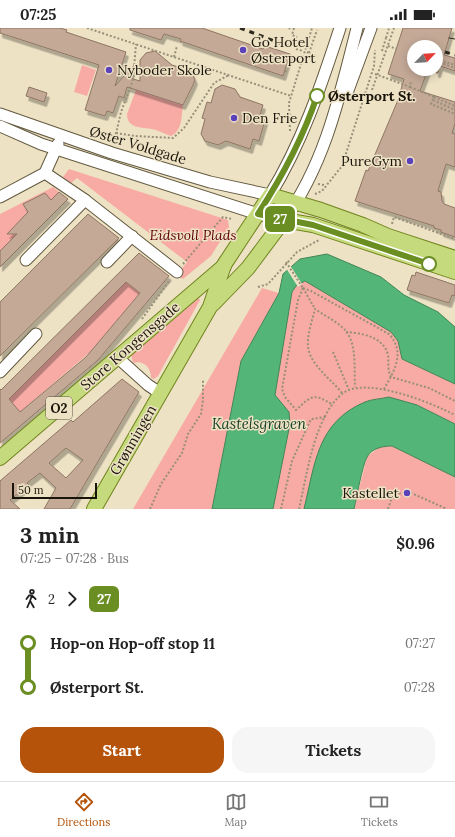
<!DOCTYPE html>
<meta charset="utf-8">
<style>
body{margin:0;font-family:Lora,serif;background:#f6f6f6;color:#222;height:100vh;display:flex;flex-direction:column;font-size:15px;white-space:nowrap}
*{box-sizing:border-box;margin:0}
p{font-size:13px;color:#767676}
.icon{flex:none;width:22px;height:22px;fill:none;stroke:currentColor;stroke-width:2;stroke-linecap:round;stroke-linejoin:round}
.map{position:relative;height:481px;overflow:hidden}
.sheet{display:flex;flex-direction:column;background:#fff;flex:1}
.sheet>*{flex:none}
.badge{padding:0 8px;border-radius:6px;font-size:14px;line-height:26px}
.needle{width:26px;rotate:65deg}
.tools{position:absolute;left:407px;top:12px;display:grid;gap:8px}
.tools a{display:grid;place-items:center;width:36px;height:36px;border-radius:50%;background:#fff;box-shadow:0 2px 10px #0003;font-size:20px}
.scale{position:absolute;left:12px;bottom:10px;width:85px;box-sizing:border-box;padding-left:4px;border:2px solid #1a150b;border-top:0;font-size:11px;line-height:14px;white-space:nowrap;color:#1a150b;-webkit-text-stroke:3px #eee2c5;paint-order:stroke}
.map>.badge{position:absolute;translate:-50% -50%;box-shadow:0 0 0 2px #fff}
.legs{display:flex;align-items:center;gap:6px;height:44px;padding:0 20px;font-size:13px}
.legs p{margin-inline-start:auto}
.summary{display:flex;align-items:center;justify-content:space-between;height:68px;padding:0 20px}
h1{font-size:22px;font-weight:800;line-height:30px}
.cta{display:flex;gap:8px;margin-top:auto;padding:8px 20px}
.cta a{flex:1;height:46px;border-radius:16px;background:#b45309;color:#fff;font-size:16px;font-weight:800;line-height:46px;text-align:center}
.cta a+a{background:#f6f6f6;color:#222}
ul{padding:0 20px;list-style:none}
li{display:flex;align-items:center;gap:14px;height:44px;font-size:15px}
li i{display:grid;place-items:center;width:6px;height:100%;margin:0 5px;background:currentColor}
li i::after{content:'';width:10px;height:10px;margin:-5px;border:3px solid;border-radius:50%;background:#fff}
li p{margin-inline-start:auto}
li:first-child i{background:linear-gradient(#0000 50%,currentColor 0)}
li:last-child i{background:linear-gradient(currentColor 50%,#0000 0)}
.status{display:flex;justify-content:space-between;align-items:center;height:28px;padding:0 20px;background:#fff;direction:ltr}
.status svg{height:11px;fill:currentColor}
.dock{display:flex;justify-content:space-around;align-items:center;height:56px;border-top:1px solid #e0e0e0;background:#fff;font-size:11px;color:#767676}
.dock a{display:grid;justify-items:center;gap:2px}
.dock .selected{color:#b45309}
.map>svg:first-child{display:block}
</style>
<div class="status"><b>07:25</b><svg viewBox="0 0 49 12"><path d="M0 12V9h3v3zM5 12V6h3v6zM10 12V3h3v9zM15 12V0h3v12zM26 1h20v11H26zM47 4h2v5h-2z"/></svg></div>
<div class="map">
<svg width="455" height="481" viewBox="0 0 455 481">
<defs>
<filter id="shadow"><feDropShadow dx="2.5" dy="4.5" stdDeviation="0" flood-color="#0004"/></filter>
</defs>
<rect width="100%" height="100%" fill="#eee2c5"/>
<g fill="#f8aba5">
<polygon points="82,37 96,42 87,68 74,64"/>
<path d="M136,62L183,77C181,89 183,102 171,108C165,106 158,102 152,101C142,99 127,101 127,86Z"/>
<polygon points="69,141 228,192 229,199 211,228 183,251 177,247 187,234 77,150 71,155 63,149"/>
<polygon points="53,159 59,164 0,223 0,186"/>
<polygon points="148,232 160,241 89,325 1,400 1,379"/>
<polygon points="305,253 391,304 398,313 402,331 455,356 455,396 417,377 389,369 366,374 318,425 304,481 273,481 290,396 289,384 275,367 292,264 296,258"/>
<polygon points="262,260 279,265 241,333 212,481 133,481"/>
<path d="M198,269L200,272L158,348L154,351L151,350C151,339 143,332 133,335L131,326Z"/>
<polygon points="385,418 392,418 455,449 455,481 354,481 367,429 378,420"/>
</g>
<g fill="#54b579" stroke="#438558">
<polygon points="327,226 381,249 404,267 438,284 455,299 455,356 402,331 398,313 391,304 305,253 296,258 292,264 275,367 289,384 290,396 273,481 212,481 241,333 279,265 283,246 300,231"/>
<path d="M389,369L417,377L455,396V449L392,418C383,418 372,420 367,429C362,439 357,468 354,481H304C315,436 317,394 365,374C372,371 381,371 389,369Z"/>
</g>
<polygon fill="#eee2c5" points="290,237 302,256 298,259 286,240"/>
<g fill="#c4a997" stroke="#8e7563" fill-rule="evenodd" filter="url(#shadow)">
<polygon points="0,0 60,0 67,2 66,4 126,24 115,58 134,37 130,50 140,53 140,32 146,25 155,23 172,37 191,43 195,52 193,57 183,77 127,59 124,70 119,68 113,85 107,83 105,88 85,82 99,37 0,5"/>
<polygon points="130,0 202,0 263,21 265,18 290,26 283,48 180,13 181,11 164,6 161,12 130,2"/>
<polygon points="403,0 452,0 444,27 455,30 455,43 440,38 438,45 436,45 436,19 414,19 414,41 428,41 420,63 455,74 455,96 452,105 455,106 455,139 446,136 438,163 441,164 442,173 444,176 455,180 455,209 441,204 441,202 434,200 434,198 355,173 366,142 368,143 398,72 404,51 388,46"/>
<polygon points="222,57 235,61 240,69 263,77 260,87 266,89 259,113 253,111 250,121 226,113 218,117 205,113 201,106 205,91 202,90 207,74 211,75 215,61"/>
<polygon points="29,59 47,65 44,74 26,68"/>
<polygon points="59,164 68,171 0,239 0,223 17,206 7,206 28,184 23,176 45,165 51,172"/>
<polygon points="88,186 119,210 0,328 0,274"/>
<path d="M139,225L169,248L98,332L0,415V361L1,362ZM126,254L140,265L86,329L20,384L9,371Z"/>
<polygon points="416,244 455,257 455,268 452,267 449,275 407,262 412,247 415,248"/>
<path d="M122,351L139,364L70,481H44L56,460L40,445L27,455L29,457L10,472L20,481H0V453L71,392L73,394ZM66,420L83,432L66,450L49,435Z"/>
</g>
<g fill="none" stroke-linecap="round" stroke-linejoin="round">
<g stroke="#63593f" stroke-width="13">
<g id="minor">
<polyline points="347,65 371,0"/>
<path d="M0,86L112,125L210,154L270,167C302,115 321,58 340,0"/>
<path d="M0,98L41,116L258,186L284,192C325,136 340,67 357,0"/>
<polyline points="45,145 85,172 177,244"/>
<polyline points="0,169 45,145 58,116"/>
<polyline points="26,232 85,172"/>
<polyline points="107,234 132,208"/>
<polyline points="117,329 148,357 160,365"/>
<polyline points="0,344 36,306"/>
</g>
</g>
<g stroke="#70841d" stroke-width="16">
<g id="major">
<polyline points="213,276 248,240 284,192 313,197 455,244"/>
<polyline points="0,430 224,238"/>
<polyline points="94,481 210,279 224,237 270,167 321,182 363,197 388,208 455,230"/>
</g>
</g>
<g stroke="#988f79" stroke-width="2" stroke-dasharray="2 2" stroke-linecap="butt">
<polyline points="87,0 291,68"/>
<polyline points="289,0 290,1"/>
<polyline points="294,0 292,7 297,9"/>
<polyline points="388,18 397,21"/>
<polyline points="296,21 303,23"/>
<polyline points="382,23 386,10"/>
<polyline points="307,24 318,29"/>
<polyline points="309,25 317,2"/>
<polyline points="174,29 177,18"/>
<polyline points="436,31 455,37"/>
<polyline points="436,33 455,40"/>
<polyline points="285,43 288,44"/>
<polyline points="375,46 410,59 411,53"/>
<polyline points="410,59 434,69 431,76 455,86"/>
<polyline points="434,69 455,78"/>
<polyline points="433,72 455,82"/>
<polyline points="290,103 289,75 312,0"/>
<polyline points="116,105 135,108 173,110 184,100 214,55 229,47"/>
<polyline points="114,114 121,84 133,52 136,16"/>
<polyline points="318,156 324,157"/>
<polyline points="315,166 322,163 342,138 374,38 375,22"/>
<polyline points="392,196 394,189 455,211"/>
<polyline points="183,236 223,189 232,191"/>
<polyline points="258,259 268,256 297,224 319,212"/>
<path d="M303,260L298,272L282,361L285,369L296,382C312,367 314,365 333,377"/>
<path d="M303,260L311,263L389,306C406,325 394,343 384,361"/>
<polyline points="303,260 315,281"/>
<polyline points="142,291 170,252"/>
<path d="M346,304C362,305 384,309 388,327C389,334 387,342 391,349L429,360L455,373"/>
<polyline points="333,324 349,362"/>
<path d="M342,365C331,351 309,336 308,318C307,307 312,293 315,281C325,288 338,294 346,303C357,317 354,342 355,359"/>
<polyline points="150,481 161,456 182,425 188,406 201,386 203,372 203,351"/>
<polyline points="281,481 292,433 311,391 326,389"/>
<path d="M299,481C307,447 314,389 342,366C364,347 432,375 455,387"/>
<polyline points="388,481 391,472 396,466 409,464 447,481"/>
</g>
<use href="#minor" stroke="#fff" stroke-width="11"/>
<use href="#major" stroke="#c5d97d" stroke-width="14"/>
<polyline stroke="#2f2a1e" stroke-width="1" points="449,10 455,11"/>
<g stroke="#2f2a1e" stroke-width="3" stroke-dasharray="5 5" stroke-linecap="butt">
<polyline points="240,0 288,18"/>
<polyline points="445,24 455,27"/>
</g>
<g stroke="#988f79" stroke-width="2" stroke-dasharray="2 2" stroke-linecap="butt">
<polyline points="386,10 389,0"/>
<polyline points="372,62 394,0"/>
<polyline points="286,234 303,260"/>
</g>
</g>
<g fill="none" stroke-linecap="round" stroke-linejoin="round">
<g stroke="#fff" stroke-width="9">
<path id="line-1" d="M317,68C303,110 282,149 258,186L313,197L429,236"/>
</g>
<use href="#line-1" stroke="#6b8e23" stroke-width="6"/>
</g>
<g fill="#5b42ba" stroke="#eee2c5" stroke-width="1.5">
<circle cx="243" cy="22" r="4"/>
<circle cx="109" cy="42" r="4"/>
<circle cx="234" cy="90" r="4"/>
<circle cx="410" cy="133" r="4"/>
<circle cx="407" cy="465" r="4"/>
</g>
<g fill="#fff" stroke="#6b8e23" stroke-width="2">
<circle cx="317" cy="68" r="7"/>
<circle cx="429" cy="236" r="7"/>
</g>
<g text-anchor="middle" stroke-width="3" stroke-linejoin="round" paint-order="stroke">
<rect fill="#eee2c5" stroke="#5a5243" stroke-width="1" x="46" y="369" width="26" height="22" rx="3"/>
<g font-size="13" font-weight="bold" fill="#1a150b">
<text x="59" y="385">O2</text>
</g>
<g font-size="14" fill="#1a150b" stroke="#eee2c5" text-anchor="start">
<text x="251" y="19">Go Hotel<tspan x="251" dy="16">Østerport</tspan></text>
<text x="117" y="47">Nyboder Skole</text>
<text x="242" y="95">Den Frie</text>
<text x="402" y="138" text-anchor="end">PureGym</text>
<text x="399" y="470" text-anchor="end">Kastellet</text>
</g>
<g font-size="14" font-weight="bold" fill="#1a150b" stroke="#eee2c5" text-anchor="start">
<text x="328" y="73">Østerport St.</text>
</g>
<g font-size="14" fill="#1a150b" stroke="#eee2c5">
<text transform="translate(138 117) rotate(17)" y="5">Øster Voldgade</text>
<text transform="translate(130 318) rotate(-41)" y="5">Store Kongensgade</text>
<text transform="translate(133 412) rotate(-60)" y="5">Grønningen</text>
</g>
<g font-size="14" font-style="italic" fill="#5f0009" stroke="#eee2c5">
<text x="193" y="212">Eidsvoll Plads</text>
</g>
<g font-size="15" font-style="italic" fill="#1a4229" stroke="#eee2c5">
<text x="259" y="401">Kastelsgraven</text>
</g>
</g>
</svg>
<div class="tools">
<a><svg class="needle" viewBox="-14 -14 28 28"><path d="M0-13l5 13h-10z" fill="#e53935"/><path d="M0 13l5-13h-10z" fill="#767676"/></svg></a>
</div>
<div class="scale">50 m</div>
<b class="badge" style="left:280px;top:191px;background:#6b8e23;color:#fff">27</b>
</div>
<section class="sheet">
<div class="summary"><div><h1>3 min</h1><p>07:25 – 07:28 · Bus</p></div><b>$0.96</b></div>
<div class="legs"><svg class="icon" aria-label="walk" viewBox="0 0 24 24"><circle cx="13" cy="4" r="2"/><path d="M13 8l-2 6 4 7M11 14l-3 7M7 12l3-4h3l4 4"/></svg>2<svg class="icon" aria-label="forward" viewBox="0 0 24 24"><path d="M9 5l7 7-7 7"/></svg><b class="badge" style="background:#6b8e23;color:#fff">27</b></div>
<ul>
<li><i style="color:#6b8e23"></i><b>Hop-on Hop-off stop 11</b><p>07:27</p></li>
<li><i style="color:#6b8e23"></i><b>Østerport St.</b><p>07:28</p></li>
</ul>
<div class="cta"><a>Start</a><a>Tickets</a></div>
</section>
<nav class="dock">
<a class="selected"><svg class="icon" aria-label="directions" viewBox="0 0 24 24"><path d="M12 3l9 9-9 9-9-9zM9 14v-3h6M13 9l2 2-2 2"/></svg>Directions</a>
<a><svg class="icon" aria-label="map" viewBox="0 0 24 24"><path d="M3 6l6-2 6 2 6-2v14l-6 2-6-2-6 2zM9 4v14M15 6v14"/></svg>Map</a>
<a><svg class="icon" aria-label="tickets" viewBox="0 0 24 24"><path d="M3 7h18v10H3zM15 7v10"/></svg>Tickets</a>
</nav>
